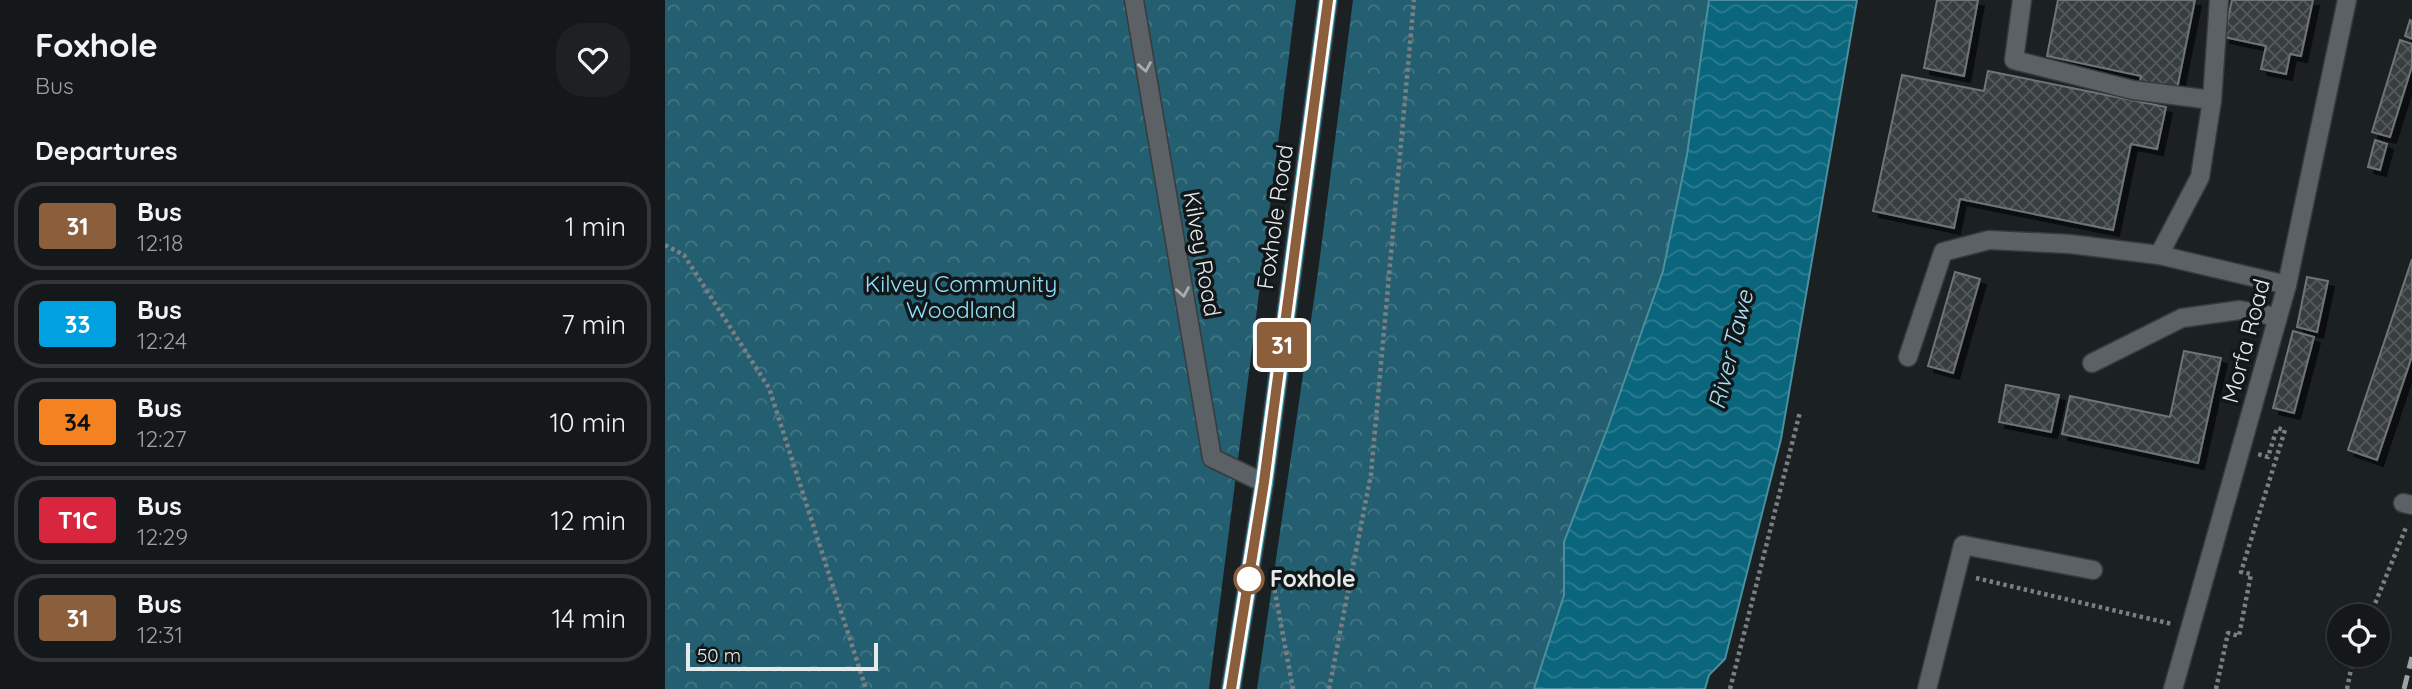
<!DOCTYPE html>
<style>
body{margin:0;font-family:Quicksand,sans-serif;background:#1d2123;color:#f1f3f6;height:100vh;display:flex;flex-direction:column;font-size:26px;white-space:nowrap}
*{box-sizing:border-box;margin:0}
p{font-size:23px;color:#9da0a2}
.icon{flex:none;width:38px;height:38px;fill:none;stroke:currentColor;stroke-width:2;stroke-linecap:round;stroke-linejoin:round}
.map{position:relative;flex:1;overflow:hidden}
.details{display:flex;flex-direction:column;background:#14181a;width:665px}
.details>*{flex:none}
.badge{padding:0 14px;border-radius:5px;font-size:24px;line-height:46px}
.tools{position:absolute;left:1662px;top:604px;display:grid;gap:14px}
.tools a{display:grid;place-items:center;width:63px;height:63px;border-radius:50%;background:#14181a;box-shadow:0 2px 5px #0004,0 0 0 2px #333739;font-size:35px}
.scale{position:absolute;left:21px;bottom:18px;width:192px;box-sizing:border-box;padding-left:7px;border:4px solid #e6eaeb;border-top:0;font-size:19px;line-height:24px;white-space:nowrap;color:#e6eaeb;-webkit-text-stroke:5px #121719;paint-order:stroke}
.map>.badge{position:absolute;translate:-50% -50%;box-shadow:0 0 0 4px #fff}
h2{padding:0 35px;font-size:26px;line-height:63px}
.round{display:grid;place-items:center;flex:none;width:74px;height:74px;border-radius:28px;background:#1d2123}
.headline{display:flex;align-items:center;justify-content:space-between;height:119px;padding:0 35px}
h1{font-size:33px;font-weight:700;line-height:52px}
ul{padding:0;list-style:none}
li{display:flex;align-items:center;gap:21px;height:88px;margin:0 14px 10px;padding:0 21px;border:4px solid #333739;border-radius:28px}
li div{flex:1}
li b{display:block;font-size:26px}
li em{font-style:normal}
li .badge{min-width:77px;font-weight:700;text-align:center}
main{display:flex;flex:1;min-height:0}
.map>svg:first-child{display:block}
</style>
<main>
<section class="details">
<div class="headline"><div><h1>Foxhole</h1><p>Bus</p></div><a class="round"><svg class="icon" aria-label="heart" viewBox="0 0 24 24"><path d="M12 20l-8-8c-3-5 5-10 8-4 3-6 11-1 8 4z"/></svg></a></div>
<h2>Departures</h2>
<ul>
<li><span class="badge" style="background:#8b5e3c;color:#fff">31</span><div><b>Bus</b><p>12:18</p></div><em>1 min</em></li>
<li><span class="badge" style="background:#00a0e1;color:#fff">33</span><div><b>Bus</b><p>12:24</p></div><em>7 min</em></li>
<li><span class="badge" style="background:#f58220;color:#111">34</span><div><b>Bus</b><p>12:27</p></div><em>10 min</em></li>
<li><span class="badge" style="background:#d7263d;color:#fff">T1C</span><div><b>Bus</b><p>12:29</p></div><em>12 min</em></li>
<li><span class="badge" style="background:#8b5e3c;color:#fff">31</span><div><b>Bus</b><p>12:31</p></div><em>14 min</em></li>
</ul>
</section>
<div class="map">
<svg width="1747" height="689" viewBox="0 0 1747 689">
<defs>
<pattern id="forest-crowns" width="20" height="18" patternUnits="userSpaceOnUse" patternTransform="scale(1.75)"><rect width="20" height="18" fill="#235f70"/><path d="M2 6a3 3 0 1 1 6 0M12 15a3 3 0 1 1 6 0" fill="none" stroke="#437685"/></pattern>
<pattern id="water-waves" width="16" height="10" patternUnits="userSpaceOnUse" patternTransform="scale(1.75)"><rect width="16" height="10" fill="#0a667c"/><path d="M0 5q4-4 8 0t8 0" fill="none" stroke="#2e7c8f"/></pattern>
<pattern id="building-cross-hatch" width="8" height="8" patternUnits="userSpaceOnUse" patternTransform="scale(1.75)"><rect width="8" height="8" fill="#383e40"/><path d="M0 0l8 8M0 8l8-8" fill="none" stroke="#555a5c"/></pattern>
<filter id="shadow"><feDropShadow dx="6" dy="6" stdDeviation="0" flood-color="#0009"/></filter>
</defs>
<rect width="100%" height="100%" fill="#1b2022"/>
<g fill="url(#forest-crowns)">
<polygon points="0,0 631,0 544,689 0,689"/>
<polygon points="688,0 1044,0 1022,155 998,271 943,427 899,542 899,595 869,689 592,689 653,272"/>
</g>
<polygon fill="url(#water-waves)" stroke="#4c8e9d" stroke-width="2" points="1044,0 1192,0 1116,439 1060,659 1044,675 1040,689 869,689 899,595 899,542 943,427 998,271 1022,155"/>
<g fill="url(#building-cross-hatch)" stroke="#6e7577" stroke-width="2" filter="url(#shadow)">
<polygon points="1272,0 1313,0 1299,76 1259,68"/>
<polygon points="1393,0 1530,0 1512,89 1475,82 1476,76 1382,56"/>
<polygon points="1567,0 1648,0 1636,56 1625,54 1621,74 1596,69 1601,46 1559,37"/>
<polygon points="1745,20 1747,21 1747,39 1740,36"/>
<polygon points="1735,40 1747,44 1747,66 1725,137 1707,132"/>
<polygon points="1323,71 1501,107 1492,149 1466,144 1448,230 1295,199 1289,228 1208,211 1237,75 1319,91"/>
<polygon points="1710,140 1722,144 1715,170 1703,167"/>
<polygon points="1747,259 1747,356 1712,460 1683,450"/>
<polygon points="1290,272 1315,279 1288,373 1263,366"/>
<polygon points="1642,277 1663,281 1652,332 1632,327"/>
<polygon points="1628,331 1649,337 1629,413 1608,408"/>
<polygon points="1519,351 1556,358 1533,463 1397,434 1405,396 1505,417"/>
<polygon points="1341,385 1394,395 1386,432 1334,422"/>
</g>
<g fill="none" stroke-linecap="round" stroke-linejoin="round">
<g stroke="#373b3d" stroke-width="21">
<g id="minor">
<polyline points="469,0 547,458 599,483"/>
<polyline points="1357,0 1349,60 1468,90 1547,100"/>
<polyline points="1494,255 1622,285"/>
<polyline points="1243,357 1278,252 1324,240 1405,244 1494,255 1535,177 1547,100 1554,0"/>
<polyline points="1427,363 1517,318 1575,310 1612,317"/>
<polyline points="1738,503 1747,505"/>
<polyline points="1262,689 1298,545 1428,570"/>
<polyline points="1508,689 1622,285 1682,0"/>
</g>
</g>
<g stroke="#373b3d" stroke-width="21">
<polyline id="major" points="566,689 599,483 663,0"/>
</g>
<g stroke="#7b7f81" stroke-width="4.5" stroke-dasharray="3.5 3.5" stroke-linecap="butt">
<polyline points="0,245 19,255 104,388 201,689"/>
<polyline points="607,576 628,689"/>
<polyline points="1311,578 1507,624"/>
<polyline points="1705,616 1742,525"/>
<polyline points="664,689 706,474 749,0"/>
<polyline points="1065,689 1135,412"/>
<polyline points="1551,689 1563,633 1574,636 1586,574 1576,572 1620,430 1612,428 1603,457 1593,454"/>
<polyline points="1682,689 1689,654"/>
</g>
<use href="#minor" stroke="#5b6164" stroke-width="18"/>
<use href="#major" stroke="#3fa2ba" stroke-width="18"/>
<polyline stroke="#9fa3a5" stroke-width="5" stroke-dasharray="14 7" stroke-linecap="butt" points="1739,689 1747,657"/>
</g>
<defs><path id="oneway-chevron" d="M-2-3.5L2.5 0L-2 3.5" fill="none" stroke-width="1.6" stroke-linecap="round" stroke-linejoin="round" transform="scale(1.75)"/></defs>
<g stroke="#a7acae">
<use href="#oneway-chevron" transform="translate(480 67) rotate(80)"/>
<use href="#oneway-chevron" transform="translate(518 292) rotate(80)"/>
</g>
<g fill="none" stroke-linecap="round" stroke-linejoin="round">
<g stroke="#fff" stroke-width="16">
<polyline id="line" points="566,689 599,482 663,0"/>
</g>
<use href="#line" stroke="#8b5e3c" stroke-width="10"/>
</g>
<circle fill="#fff" stroke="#8b5e3c" stroke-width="3.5" cx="584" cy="579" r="14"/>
<g text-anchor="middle" stroke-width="7" stroke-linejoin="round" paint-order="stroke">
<g font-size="23" fill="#e6eaeb" stroke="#121719">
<text transform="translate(610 217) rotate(-82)" y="8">Foxhole Road</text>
<text transform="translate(537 254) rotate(80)" y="8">Kilvey Road</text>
<text transform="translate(1581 341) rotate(-75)" y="8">Morfa Road</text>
</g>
<g font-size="23" fill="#8de3fd" stroke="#121719">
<text x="296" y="292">Kilvey Community<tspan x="296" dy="26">Woodland</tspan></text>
</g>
<g font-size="23" font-weight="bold" fill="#e6eaeb" stroke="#121719" text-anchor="start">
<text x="605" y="587">Foxhole</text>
</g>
<g font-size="24" font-style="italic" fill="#a5e2f6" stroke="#121719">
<text transform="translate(1066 350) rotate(-76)" y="8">River Tawe</text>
</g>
</g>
</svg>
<div class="tools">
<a><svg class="icon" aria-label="locate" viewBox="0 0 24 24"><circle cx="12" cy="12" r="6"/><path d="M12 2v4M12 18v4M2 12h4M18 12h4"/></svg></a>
</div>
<div class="scale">50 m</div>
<b class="badge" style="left:617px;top:345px;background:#8b5e3c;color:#fff">31</b>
</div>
</main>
